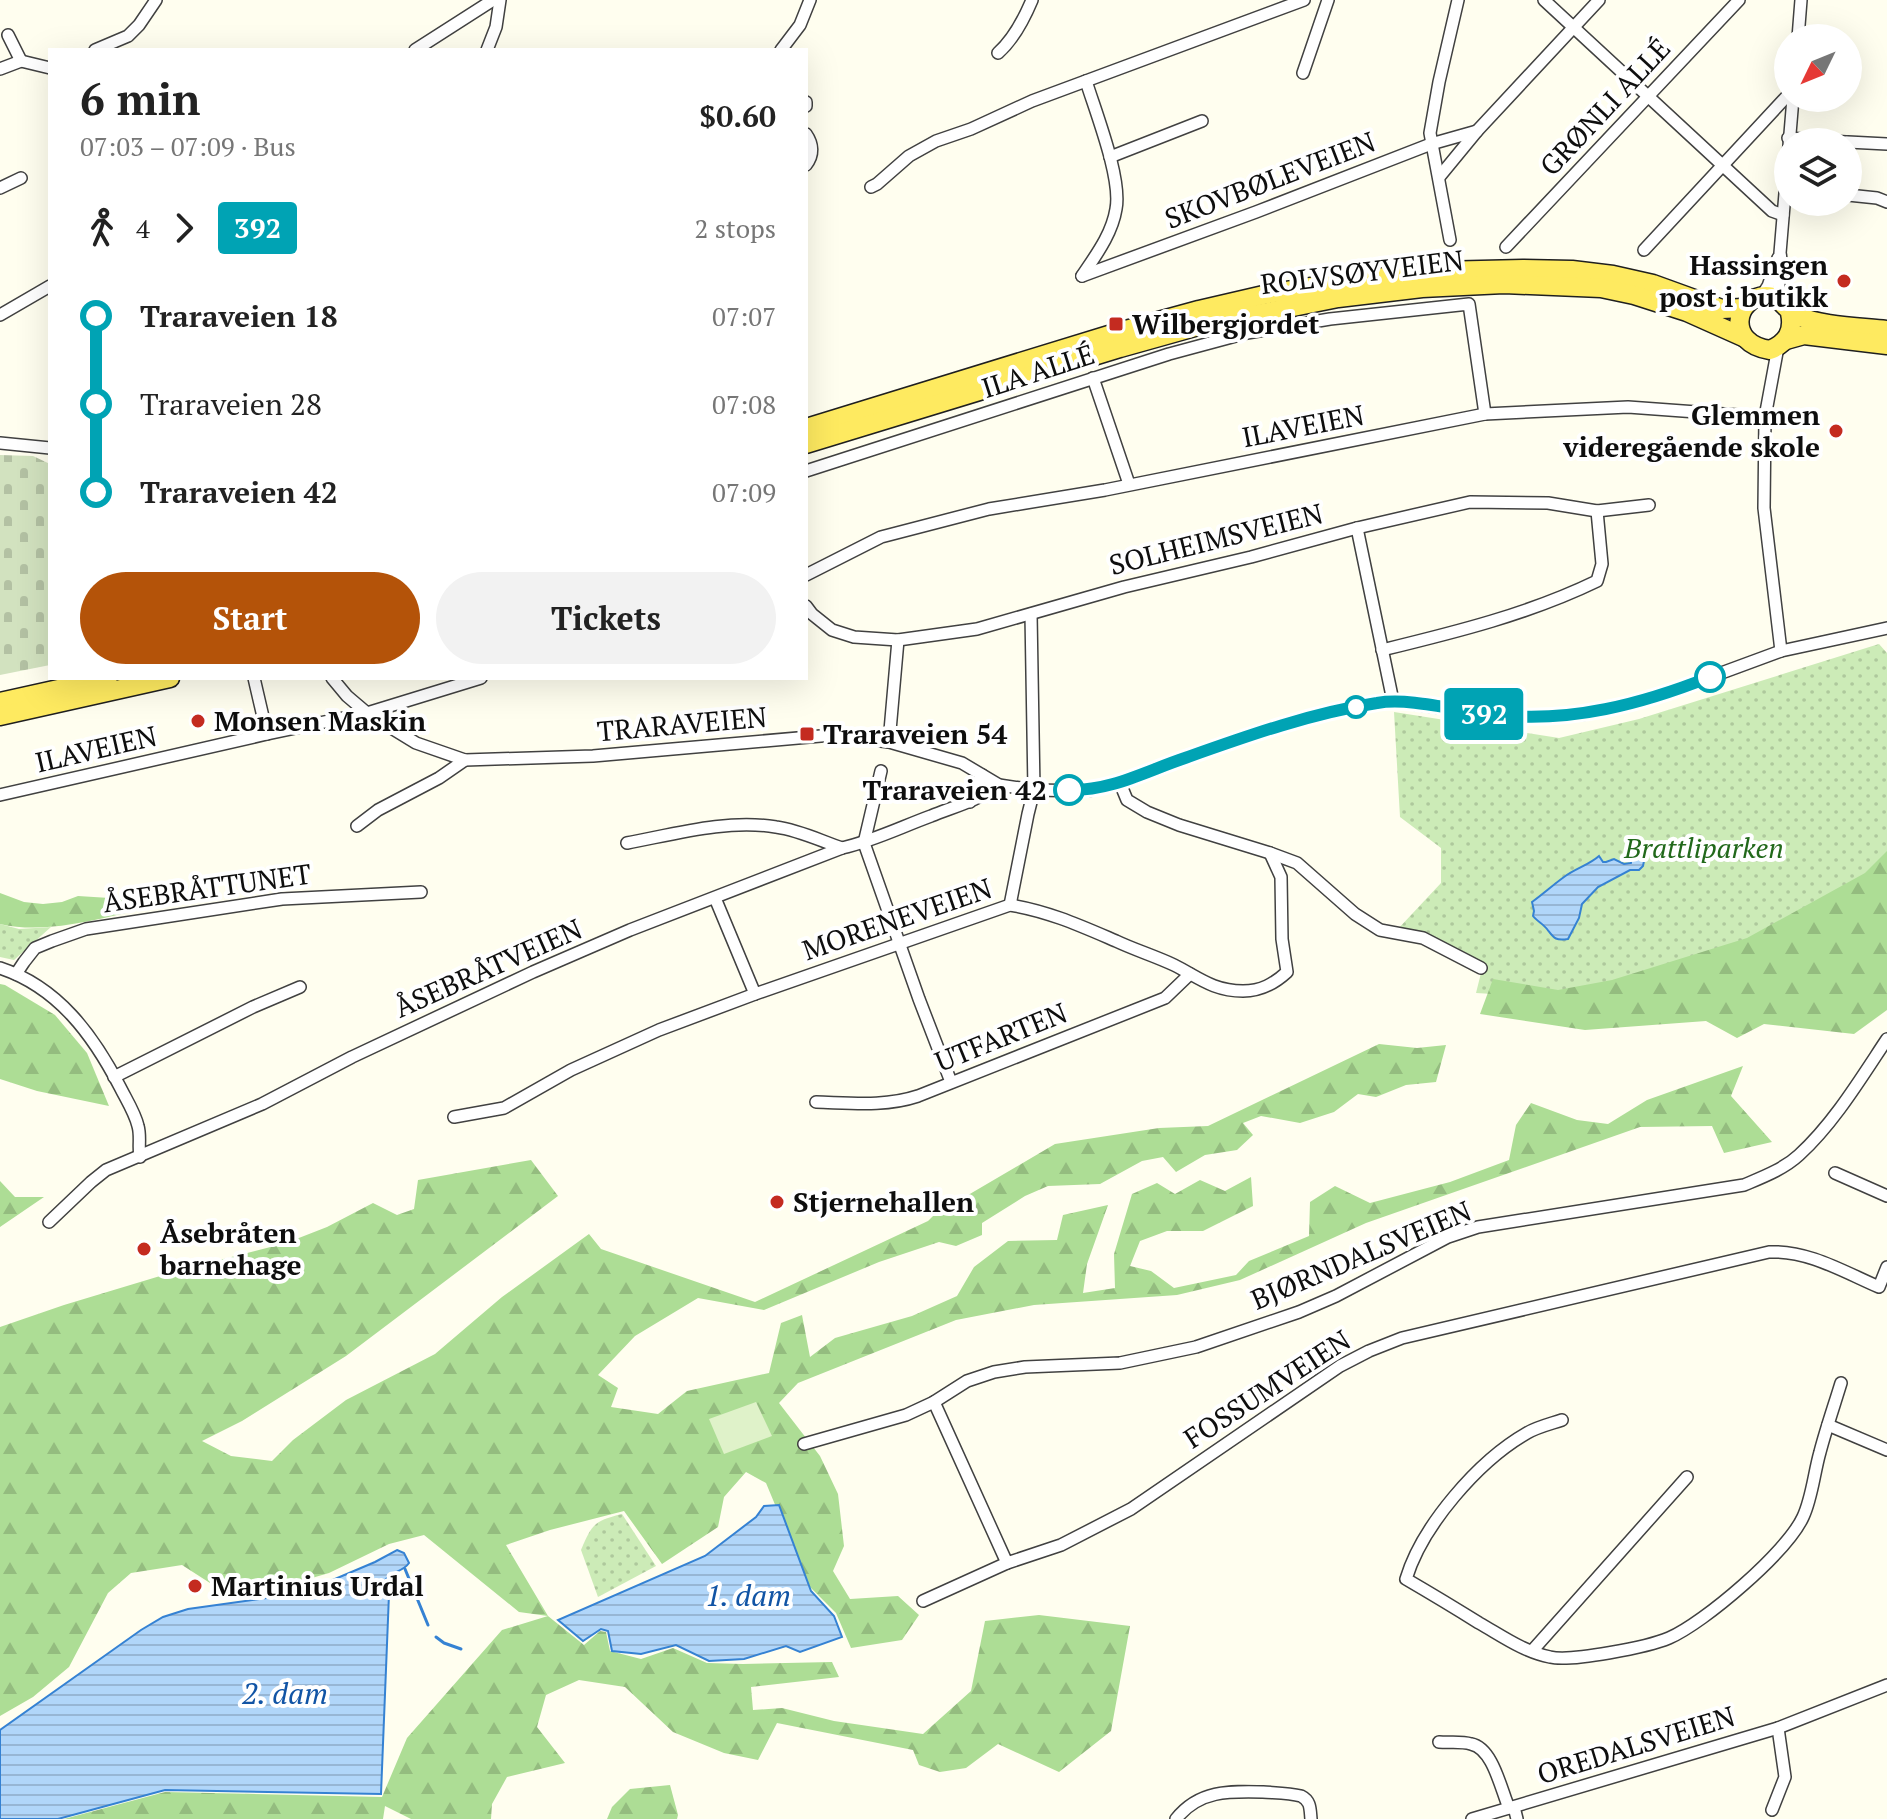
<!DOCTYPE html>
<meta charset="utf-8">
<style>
body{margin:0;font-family:"PT Serif",serif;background:#f2f2f2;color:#222;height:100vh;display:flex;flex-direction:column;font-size:30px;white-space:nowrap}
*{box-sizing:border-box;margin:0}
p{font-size:26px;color:#767676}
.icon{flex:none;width:44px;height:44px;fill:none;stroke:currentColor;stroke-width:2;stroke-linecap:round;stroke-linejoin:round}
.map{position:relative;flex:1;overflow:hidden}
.sheet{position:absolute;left:48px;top:48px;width:760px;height:632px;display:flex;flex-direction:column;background:#fff;border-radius:0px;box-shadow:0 8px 32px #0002}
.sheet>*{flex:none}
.badge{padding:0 16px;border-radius:6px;font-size:28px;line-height:52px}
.needle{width:52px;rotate:227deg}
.buttons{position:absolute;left:1774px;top:24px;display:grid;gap:16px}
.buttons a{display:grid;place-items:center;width:88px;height:88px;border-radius:50%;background:#fff;box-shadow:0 8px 32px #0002;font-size:40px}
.map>.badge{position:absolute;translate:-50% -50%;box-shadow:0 0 0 4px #fff}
.legs{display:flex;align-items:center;gap:12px;height:88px;padding:0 32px;font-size:26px}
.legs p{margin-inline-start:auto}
.summary{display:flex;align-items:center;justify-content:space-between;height:136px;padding:0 32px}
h1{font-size:44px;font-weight:600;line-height:60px}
.button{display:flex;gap:16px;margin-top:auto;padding:16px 32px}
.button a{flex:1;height:92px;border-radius:48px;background:#b45309;color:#fff;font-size:32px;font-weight:600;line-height:92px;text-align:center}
.button a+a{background:#f2f2f2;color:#222}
ul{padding:0 32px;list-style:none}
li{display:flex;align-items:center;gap:28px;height:88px;font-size:30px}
li i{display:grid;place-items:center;width:12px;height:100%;margin:0 10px;background:currentColor}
li i::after{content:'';width:20px;height:20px;margin:-10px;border:6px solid;border-radius:50%;background:#fff}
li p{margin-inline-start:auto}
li:first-child i{background:linear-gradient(#0000 50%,currentColor 0)}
li:last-child i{background:linear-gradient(currentColor 50%,#0000 0)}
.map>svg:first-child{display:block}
</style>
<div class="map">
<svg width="1887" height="1819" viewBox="0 0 1887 1819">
<defs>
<pattern id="grass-dots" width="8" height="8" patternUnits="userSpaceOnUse" patternTransform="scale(2)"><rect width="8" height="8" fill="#ccebb7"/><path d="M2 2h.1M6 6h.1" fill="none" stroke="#aec89c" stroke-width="1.8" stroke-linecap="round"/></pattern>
<pattern id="forest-firs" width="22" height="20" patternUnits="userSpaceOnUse" patternTransform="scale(2)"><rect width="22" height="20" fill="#addd95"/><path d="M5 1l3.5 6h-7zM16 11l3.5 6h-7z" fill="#94bc7f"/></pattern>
<pattern id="cemetery-stones" width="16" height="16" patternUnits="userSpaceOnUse" patternTransform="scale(2)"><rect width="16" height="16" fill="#d2e2bf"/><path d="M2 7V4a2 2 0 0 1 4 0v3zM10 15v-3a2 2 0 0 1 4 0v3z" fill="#b3c1a3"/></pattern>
<pattern id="water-rules" width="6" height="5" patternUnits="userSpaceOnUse" patternTransform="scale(2)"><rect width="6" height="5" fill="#b1d6f9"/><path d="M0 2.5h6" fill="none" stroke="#97b6d4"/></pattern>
</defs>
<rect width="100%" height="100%" fill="#fffeef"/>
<g fill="url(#grass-dots)">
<polygon points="1879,644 1887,653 1887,932 1622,1002 1476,993 1481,973 1397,930 1441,883 1441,848 1400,817 1394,712 1559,738 1639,719"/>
<polygon points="0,924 19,929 51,927 14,960 0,957"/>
<path d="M622,1514L656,1566L598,1597L581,1550C592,1524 594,1521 622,1514Z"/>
</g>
<g fill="url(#forest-firs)">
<polygon points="1887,851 1887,1010 1854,1034 1764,1024 1737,1038 1706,1021 1585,1030 1480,1014 1493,979 1558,990 1612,980 1747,938 1865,873"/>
<path d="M0,893L24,902L43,904L62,902L78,896L141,900L145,909C99,918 47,935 0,924Z"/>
<polygon points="0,984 5,985 55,1015 87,1053 109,1106 37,1091 0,1079"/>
<polygon points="1379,1044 1417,1048 1446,1045 1436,1082 1406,1085 1376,1097 1358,1094 1334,1112 1300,1123 1261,1116 1243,1123 1253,1135 1237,1150 1205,1155 1176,1172 1163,1157 1142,1161 1100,1184 1048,1186 1025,1196 982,1223 982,1235 956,1246 939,1242 879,1262 764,1310 698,1298 635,1336 598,1375 618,1388 611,1407 658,1414 687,1391 769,1373 781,1323 802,1315 810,1357 835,1338 912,1316 957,1296 974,1267 1008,1241 1057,1240 1063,1215 1108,1205 1087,1264 1083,1293 1115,1288 1114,1254 1132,1194 1157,1183 1175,1194 1200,1180 1225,1191 1251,1177 1253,1206 1203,1231 1167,1231 1140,1241 1130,1266 1151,1271 1174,1288 1236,1275 1249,1261 1309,1236 1310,1202 1335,1186 1370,1203 1450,1182 1509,1160 1516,1125 1531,1103 1577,1120 1608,1124 1647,1100 1743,1066 1731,1096 1772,1142 1724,1153 1712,1126 1640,1127 1366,1223 1240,1280 1177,1295 1034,1305 956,1320 798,1383 779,1403 820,1456 838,1494 844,1546 833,1571 850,1599 898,1596 919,1615 902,1640 851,1648 836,1613 809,1586 766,1483 746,1472 724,1497 718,1527 662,1564 624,1511 550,1530 506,1545 548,1616 519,1612 424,1535 389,1544 329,1573 274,1589 224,1592 182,1565 131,1573 108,1593 69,1667 33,1697 0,1716 0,1327 64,1305 180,1270 286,1243 327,1227 373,1203 397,1215 414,1209 418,1180 531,1160 558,1196 346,1356 242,1421 202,1441 231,1456 272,1461 293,1440 346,1400 435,1354 502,1297 589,1234 601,1249 755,1302 928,1221 934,1215 1055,1144 1159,1128 1208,1126"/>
<polygon points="0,1181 15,1197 44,1197 0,1227"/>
<polygon points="1039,1615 1130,1626 1111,1731 1059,1772 998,1744 966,1768 940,1772 919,1765 913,1750 777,1723 758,1760 724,1753 673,1732 625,1687 579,1680 546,1695 537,1727 565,1763 507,1777 492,1804 491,1819 411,1819 385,1806 383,1819 64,1819 165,1792 382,1797 407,1738 502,1630 548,1616 584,1645 600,1631 606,1632 610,1651 641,1659 673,1648 707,1663 743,1664 832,1662 839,1677 751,1687 753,1710 782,1708 834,1721 923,1734 971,1691 985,1621"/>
<polygon points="670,1785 678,1815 677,1819 607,1819 612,1807 630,1789"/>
</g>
<polygon fill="url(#cemetery-stones)" points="0,455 33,456 50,464 50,665 0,675"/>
<polygon fill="#dff2c9" points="756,1402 772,1436 724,1454 709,1419"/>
<g fill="url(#water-rules)" stroke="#3582d3" stroke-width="2">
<path d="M1599,856L1603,862H1606L1614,859L1624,864L1631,863V859L1641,858L1644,861L1643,866L1639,870H1630L1598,887L1582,904L1579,918L1568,939C1555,941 1554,938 1547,929C1543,924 1537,921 1533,916L1534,911L1532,902C1543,894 1553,885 1564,877C1576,868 1589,865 1599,856Z"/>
<polygon points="779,1505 811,1591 834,1616 842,1637 800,1652 786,1646 744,1659 709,1661 676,1645 641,1654 612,1651 608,1631 601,1629 583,1641 558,1620 705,1556 756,1517 764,1506"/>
<path d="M397,1550L404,1553L409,1563C403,1572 392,1571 385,1580L389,1594L381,1794L165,1790L58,1819H0V1730L141,1630L163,1617L188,1609L302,1593L375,1562Z"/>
</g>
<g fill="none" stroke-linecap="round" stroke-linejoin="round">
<g stroke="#3582d3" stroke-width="3">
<polyline points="405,1569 428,1625"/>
<polyline points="436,1637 444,1643 461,1649"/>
</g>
<g stroke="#414141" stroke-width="14">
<g id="street">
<polyline points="1544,0 1772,211 1783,215"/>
<polyline points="8,35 21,61"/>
<polyline points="1798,38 1801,0"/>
<polyline points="95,50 128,36 139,25 156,0"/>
<polyline points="415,50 493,0"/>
<polyline points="487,50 496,27 500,0"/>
<polyline points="781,50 800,25 810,0"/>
<path d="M998,53C1014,39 1024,19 1032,0"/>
<polyline points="0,69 21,61 50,68"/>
<polyline points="1303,73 1328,0"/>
<polyline points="806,102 806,106"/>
<path d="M806,134C813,144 814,155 806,165"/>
<polyline points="1788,138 1846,142"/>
<polyline points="1848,142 1887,144"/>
<polyline points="1110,157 1202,121"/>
<polyline points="1440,176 1477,131 1599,0"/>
<polyline points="871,187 877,184 909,156 936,141 971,129 1032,101 1304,0"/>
<polyline points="0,188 21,178"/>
<polyline points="1848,195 1877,198 1887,202"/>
<polyline points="1450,240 1430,133 1439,82 1458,0"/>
<polyline points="1506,247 1739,0"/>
<polyline points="1644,250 1788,95"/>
<polyline points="1082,276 1256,212 1431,144 1477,131"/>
<path d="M1082,276C1096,255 1112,234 1116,209C1122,179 1096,113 1086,81"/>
<polyline points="1761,297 1768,286 1778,258"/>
<path d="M1778,299C1777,282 1784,271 1780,253L1793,98"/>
<polyline points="0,315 50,286"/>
<polyline points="1778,347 1765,417 1764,508 1781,651"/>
<polyline points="1093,378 1129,484"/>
<polyline points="0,443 50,448"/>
<polyline points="806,471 1169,354 1247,333 1330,319 1469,304 1485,414"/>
<polyline points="1357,528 1393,701"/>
<polyline points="806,575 881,537 989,509 1105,490 1485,414 1628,407 1765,417"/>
<polyline points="806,606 812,614 832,630 854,637 898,640 977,629 1124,587 1251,557 1357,528 1470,502 1548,503 1597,511 1649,505"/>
<path d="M1382,650C1456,632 1529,614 1597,581L1602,564L1597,511"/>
<polyline points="254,678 267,734"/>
<polyline points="332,678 347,696 367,713 416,743 465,760 593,756 832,735 889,742 962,763 999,785 1034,790 1088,791 1120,783 1180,759 1305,718 1375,703 1393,701 1499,716 1531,717 1586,714 1619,707 1678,689 1781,651 1887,628"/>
<polyline points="889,742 898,640"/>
<polyline points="881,771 864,843 919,999 951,1082"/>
<polyline points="1120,783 1127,800 1147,812 1179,825 1270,853 1297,863 1355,914 1380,930 1423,938 1481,968"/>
<polyline points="0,795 267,734 367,713 481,678"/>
<polyline points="970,802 982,775"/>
<polyline points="357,826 378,810 439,778 465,760"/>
<path d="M627,843C675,834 727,819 776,827C799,830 821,841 842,848"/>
<polyline points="715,898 755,994"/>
<polyline points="1010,905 1028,814 1034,790 1031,614"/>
<path d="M0,968C58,987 93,1035 120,1087C126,1099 135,1113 138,1126C141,1136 138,1147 140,1157"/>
<polyline points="16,974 24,962 35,948 52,941 86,929 282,899 421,892"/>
<polyline points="114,1077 253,1007 300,987"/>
<path d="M816,1102C851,1103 885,1107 918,1096L1165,998L1190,974"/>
<path d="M454,1117L504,1108L571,1070L659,1030L755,994L1010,905C1048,911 1081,926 1116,941C1135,950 1155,956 1174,965C1198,977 1213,991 1243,991C1261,991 1274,984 1287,972L1282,939L1281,877L1270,853"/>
<polyline points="1835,1173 1887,1196"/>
<path d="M49,1222L91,1182L106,1170L262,1104L352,1057L533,972L630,930L842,848C873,841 901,827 931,816C956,806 977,801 999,785"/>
<path d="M934,1402L1007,1563L1061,1545L1131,1509L1340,1366L1369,1351L1402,1338L1769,1252C1808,1250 1844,1272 1879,1287L1887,1267"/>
<path d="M1562,1420C1550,1424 1537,1427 1527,1433C1478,1461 1422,1526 1406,1579C1430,1593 1455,1608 1479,1623C1502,1636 1524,1652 1550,1657C1571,1662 1648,1647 1669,1638C1704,1623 1787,1552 1803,1517C1812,1498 1814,1473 1820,1452C1826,1429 1834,1406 1841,1383"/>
<polyline points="1828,1425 1887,1450"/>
<path d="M804,1444L906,1415L934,1402L967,1381L994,1372L1025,1367L1120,1363L1196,1347L1299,1312L1336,1296L1448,1237L1478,1227L1744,1185C1763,1177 1784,1169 1799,1155C1834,1123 1861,1078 1887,1039"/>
<polyline points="923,1601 1007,1563"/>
<polyline points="1532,1651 1687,1477"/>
<path d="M1439,1742C1449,1743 1461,1741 1471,1744C1493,1748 1501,1790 1509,1808"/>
<polyline points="1514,1807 1517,1819"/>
<polyline points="1772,1810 1785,1777 1778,1728"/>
<path d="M1176,1819C1199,1790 1229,1791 1263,1792C1276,1793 1289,1793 1301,1796C1311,1801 1310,1809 1311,1819"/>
<polyline points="1472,1819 1778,1728 1887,1685"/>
</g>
</g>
<g stroke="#1f1f1f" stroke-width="21">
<g id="primary">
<path d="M1790,313C1794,331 1787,343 1770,350C1726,344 1734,297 1766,296C1781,296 1784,309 1796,315C1819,326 1860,327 1887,330"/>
<polyline points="1786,340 1804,335 1887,345"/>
<polyline points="806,428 1115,333 1199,310 1268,294 1341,282 1439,271 1523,269 1572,270 1613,275 1653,284 1722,309 1743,308"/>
<polyline points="806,444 1120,348 1202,325 1338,298 1422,288 1504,284 1601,288 1634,295 1687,312 1743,337"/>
<polyline points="0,702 108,678"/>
<polyline points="0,716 170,678"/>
</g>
</g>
<use href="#street" stroke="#fff" stroke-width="11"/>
<use href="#primary" stroke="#feea60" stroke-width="18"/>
</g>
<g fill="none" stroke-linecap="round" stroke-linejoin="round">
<g stroke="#fff" stroke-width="18">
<path id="line-1" d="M1069,790C1111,791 1146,771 1185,758C1247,736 1311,713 1377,703C1411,697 1461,712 1497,715C1570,723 1642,704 1710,677"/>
</g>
<use href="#line-1" stroke="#00a3b4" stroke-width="12"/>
</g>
<g fill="#c42b20" stroke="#fff" stroke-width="3">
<circle cx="1844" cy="281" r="8"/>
<rect x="1108" y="316" width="16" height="16" rx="4"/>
<circle cx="1836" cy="431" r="8"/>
<circle cx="198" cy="721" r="8"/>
<rect x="799" y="726" width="16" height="16" rx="4"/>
<circle cx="777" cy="1202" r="8"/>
<circle cx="144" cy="1249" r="8"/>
<circle cx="195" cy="1586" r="8"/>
</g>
<g fill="#fff" stroke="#00a3b4" stroke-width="4">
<circle cx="1710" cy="677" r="14"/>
<circle cx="1356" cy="707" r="10"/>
<circle cx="1069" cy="790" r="14"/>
</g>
<g text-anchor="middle" stroke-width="8" stroke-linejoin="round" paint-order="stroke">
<g font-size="28" fill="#0e0e0e" stroke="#fff">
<text transform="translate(1605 107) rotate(-47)" y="10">GRØNLI ALLÉ</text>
<text transform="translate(1270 180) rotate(-21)" y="10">SKOVBØLEVEIEN</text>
<text transform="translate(1362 272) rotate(-7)" y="10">ROLVSØYVEIEN</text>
<text transform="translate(1038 371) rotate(-18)" y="10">ILA ALLÉ</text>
<text transform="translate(1303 426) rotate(-11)" y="10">ILAVEIEN</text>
<text transform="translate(1216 539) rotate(-14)" y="10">SOLHEIMSVEIEN</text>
<text transform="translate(682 724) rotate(-5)" y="10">TRARAVEIEN</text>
<text transform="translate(96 749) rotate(-13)" y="10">ILAVEIEN</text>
<text transform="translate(207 888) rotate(-8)" y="10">ÅSEBRÅTTUNET</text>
<text transform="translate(897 919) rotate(-19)" y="10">MORENEVEIEN</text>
<text transform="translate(488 968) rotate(-24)" y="10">ÅSEBRÅTVEIEN</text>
<text transform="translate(1001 1037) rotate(-22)" y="10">UTFARTEN</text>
<text transform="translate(1361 1255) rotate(-23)" y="10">BJØRNDALSVEIEN</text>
<text transform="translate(1267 1389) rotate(-33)" y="10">FOSSUMVEIEN</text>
<text transform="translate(1636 1745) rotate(-17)" y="10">OREDALSVEIEN</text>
</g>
<g font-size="28" font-weight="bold" fill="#0e0e0e" stroke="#fff" text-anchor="start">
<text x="1828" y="275" text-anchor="end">Hassingen<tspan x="1828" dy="32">post i butikk</tspan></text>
<text x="1132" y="334">Wilbergjordet</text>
<text x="1820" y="425" text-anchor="end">Glemmen<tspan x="1820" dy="32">videregående skole</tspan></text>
<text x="214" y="731">Monsen Maskin</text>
<text x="823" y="744">Traraveien 54</text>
<text x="793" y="1212">Stjernehallen</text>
<text x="160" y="1243">Åsebråten<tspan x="160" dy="32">barnehage</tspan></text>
<text x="211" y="1596">Martinius Urdal</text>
</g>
<g font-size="28" font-weight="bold" fill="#0e0e0e" stroke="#fff" text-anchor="end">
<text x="1047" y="800">Traraveien 42</text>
</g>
<g font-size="28" font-style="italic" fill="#22691b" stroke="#fff">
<text x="1704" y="858">Brattliparken</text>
</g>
<g font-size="30" font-style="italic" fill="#1154a5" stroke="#fff">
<text x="748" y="1606">1. dam</text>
<text x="285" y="1704">2. dam</text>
</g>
</g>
</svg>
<div class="buttons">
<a><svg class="needle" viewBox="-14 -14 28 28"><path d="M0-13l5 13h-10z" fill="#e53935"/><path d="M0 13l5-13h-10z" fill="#767676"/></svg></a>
<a><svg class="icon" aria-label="layers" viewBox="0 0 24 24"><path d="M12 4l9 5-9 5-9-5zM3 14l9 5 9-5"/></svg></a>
</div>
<b class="badge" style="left:1484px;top:714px;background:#00a3b4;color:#fff">392</b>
<section class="sheet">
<div class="summary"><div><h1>6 min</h1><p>07:03 – 07:09 · Bus</p></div><b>$0.60</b></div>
<div class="legs"><svg class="icon" aria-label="walk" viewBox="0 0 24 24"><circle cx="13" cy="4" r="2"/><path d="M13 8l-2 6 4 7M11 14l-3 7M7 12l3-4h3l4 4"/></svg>4<svg class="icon" aria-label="forward" viewBox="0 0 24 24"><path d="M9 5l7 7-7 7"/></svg><b class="badge" style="background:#00a3b4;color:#fff">392</b><p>2 stops</p></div>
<ul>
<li><i style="color:#00a3b4"></i><b>Traraveien 18</b><p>07:07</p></li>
<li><i style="color:#00a3b4"></i><span>Traraveien 28</span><p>07:08</p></li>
<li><i style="color:#00a3b4"></i><b>Traraveien 42</b><p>07:09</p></li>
</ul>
<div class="button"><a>Start</a><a>Tickets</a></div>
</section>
</div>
